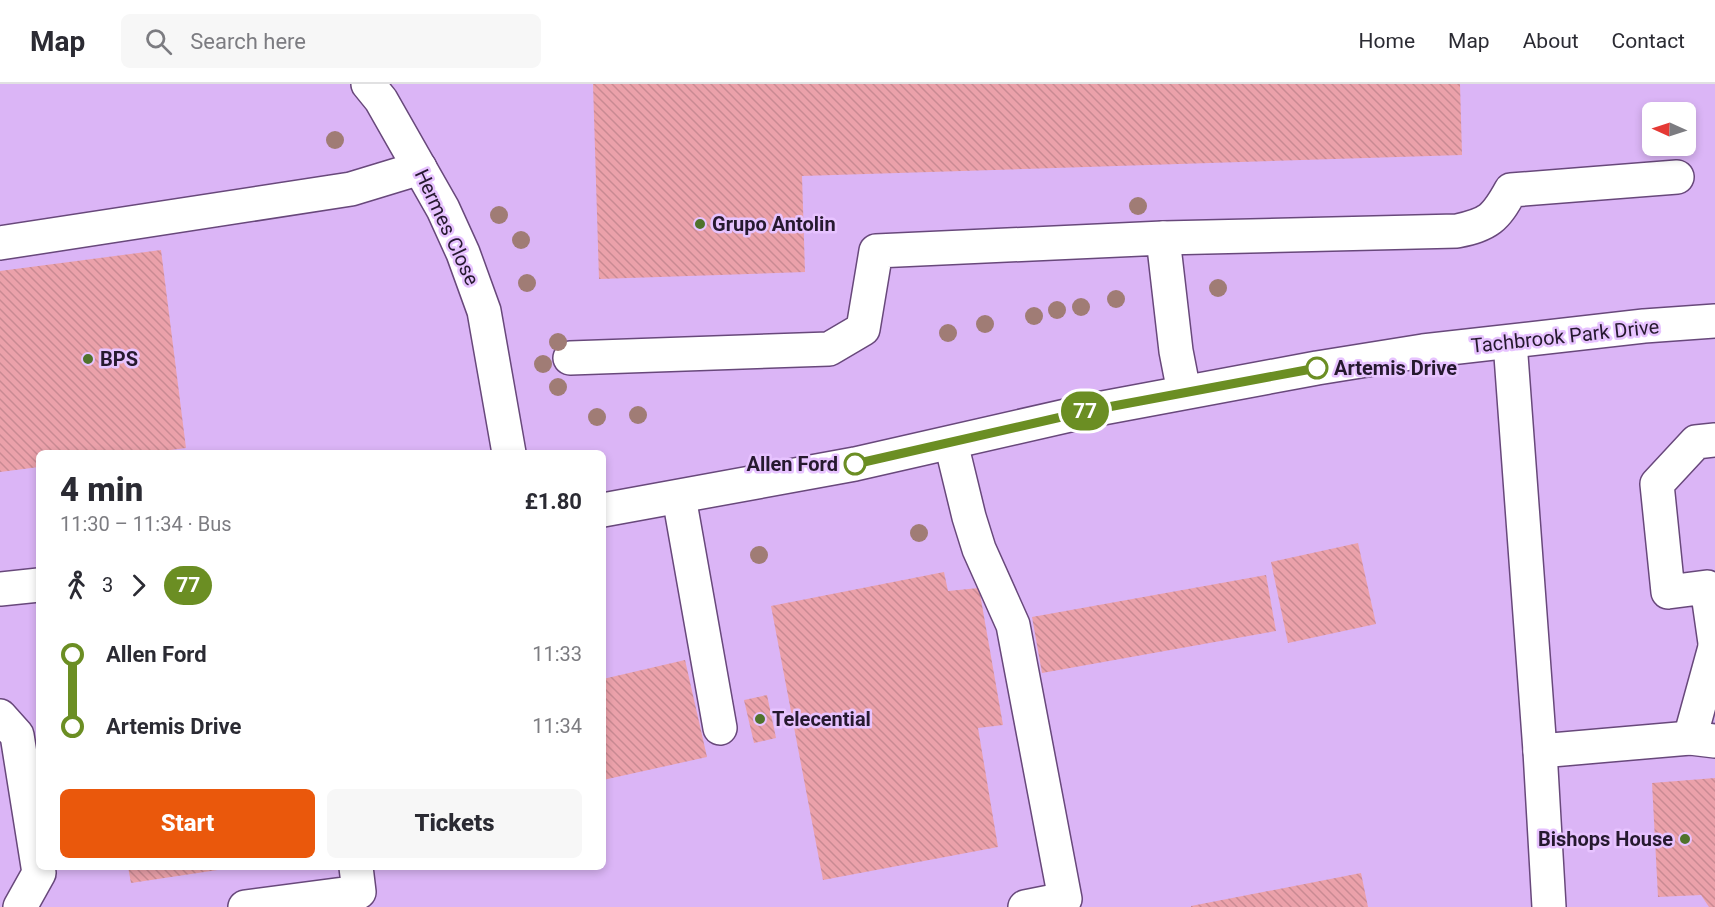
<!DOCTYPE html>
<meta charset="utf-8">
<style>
body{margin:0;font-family:Roboto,sans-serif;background:#f7f7f7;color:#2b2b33;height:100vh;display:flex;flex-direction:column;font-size:22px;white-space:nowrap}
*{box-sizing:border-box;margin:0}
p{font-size:20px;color:#7c7c81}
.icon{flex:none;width:33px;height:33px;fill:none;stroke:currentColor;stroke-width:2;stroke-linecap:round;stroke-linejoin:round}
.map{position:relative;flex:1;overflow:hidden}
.sheet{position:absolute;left:36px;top:366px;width:570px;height:420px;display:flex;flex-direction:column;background:#fff;border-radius:9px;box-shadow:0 3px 9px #0003}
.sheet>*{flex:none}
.badge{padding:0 12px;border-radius:20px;font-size:21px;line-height:39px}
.needle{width:39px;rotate:273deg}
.tools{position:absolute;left:1642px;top:18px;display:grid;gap:12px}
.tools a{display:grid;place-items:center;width:54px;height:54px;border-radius:9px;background:#fff;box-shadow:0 3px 9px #0003;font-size:30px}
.map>.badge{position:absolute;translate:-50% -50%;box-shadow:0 0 0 3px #fff}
.legs{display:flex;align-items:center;gap:9px;height:66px;padding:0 24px;font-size:20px}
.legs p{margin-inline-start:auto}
.summary{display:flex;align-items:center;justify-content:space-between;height:102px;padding:0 24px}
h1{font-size:33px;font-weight:800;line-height:45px}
.action{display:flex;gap:12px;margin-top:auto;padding:12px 24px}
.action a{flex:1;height:69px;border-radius:9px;background:#ea580c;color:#fff;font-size:24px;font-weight:800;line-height:69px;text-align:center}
.action a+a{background:#f7f7f7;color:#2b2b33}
ul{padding:0 24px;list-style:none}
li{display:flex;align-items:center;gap:21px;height:72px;font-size:22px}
li i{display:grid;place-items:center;width:9px;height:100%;margin:0 8px;background:currentColor}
li i::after{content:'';width:15px;height:15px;margin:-8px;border:4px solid;border-radius:50%;background:#fff}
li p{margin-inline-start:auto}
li:first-child i{background:linear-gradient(#0000 50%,currentColor 0)}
li:last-child i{background:linear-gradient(currentColor 50%,#0000 0)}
header{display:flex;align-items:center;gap:36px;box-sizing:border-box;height:84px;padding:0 30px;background:#fff;border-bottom:2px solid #e1e1e2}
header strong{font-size:28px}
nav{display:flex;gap:33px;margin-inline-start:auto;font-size:21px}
.search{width:420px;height:54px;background:#f7f7f7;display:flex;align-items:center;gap:15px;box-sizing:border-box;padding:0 21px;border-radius:9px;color:#7c7c81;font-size:22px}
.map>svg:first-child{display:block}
</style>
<header>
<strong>Map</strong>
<div class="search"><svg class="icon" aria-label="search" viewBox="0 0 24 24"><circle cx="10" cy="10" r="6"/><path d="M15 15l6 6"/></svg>Search here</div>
<nav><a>Home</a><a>Map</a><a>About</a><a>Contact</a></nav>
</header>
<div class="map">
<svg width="1715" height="823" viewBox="0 0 1715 823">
<defs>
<pattern id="building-back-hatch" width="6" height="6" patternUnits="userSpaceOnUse" patternTransform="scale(1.5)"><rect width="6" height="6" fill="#eba1aa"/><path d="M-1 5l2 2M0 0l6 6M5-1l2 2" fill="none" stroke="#c98a93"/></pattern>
</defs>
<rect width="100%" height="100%" fill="#e7c3ff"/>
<path fill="#dbb5f6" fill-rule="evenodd" d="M0,0H1715V823H0ZM1653,28H1686V62H1653ZM39,369H603V783H39Z"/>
<g fill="url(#building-back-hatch)">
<polygon points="593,0 1460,0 1462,71 802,92 805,188 599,195"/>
<polygon points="161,166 186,364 147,369 39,369 39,383 0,388 0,187"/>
<polygon points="1358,459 1376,540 1288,559 1271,478"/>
<polygon points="944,488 948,507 979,504 1003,641 978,644 998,763 823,796 771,522"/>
<polygon points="1266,491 1276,547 1042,589 1032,533"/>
<polygon points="685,576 707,673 603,696 603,595"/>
<polygon points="767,611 776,654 754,659 744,616"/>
<polygon points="1715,694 1715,823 1709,823 1701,811 1658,813 1652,699"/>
<polygon points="128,783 230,783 231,784 131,799"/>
<polygon points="1361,789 1368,823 1191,823 1191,822"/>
</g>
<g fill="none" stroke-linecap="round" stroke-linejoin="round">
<g stroke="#68487b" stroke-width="36">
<g id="minor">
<polyline points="368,0 381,16 443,125 463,169 484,227 509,369"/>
<path d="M1163,154L1457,147C1489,140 1495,135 1511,106L1677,93"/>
<polyline points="0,159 351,105 420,84"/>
<polyline points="1510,258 1540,667 1549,823"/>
<polyline points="570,274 829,265 863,245 876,167 1163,154 1176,267 1184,308"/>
<polyline points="1715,356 1696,358 1657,400 1668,508 1707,503 1715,559"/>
<polyline points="951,359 969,433 979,465 1013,541 1065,815 1025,823"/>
<polyline points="679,413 720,644"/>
<polyline points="603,426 855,380 1092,326 1317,284 1423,267 1644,242 1715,237"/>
<polyline points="0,505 39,501"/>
<polyline points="0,632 17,651 39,789 20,823"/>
<polyline points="1690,654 1715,563"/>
<polyline points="1540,667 1690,654 1715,657"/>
<polyline points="245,823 359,808 356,783"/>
</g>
</g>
<use href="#minor" stroke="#fff" stroke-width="33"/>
</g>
<g fill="#a07c75">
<circle cx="335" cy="56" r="9"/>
<circle cx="1138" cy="122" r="9"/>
<circle cx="499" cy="131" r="9"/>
<circle cx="521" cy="156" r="9"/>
<circle cx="527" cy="199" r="9"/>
<circle cx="1218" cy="204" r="9"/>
<circle cx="1116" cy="215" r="9"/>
<circle cx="1081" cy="223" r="9"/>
<circle cx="1057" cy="226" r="9"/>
<circle cx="1034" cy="232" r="9"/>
<circle cx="985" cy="240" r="9"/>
<circle cx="948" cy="249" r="9"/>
<circle cx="558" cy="258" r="9"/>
<circle cx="543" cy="280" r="9"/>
<circle cx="558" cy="303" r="9"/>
<circle cx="638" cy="331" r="9"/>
<circle cx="597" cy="333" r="9"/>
<circle cx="919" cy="449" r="9"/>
<circle cx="759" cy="471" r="9"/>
</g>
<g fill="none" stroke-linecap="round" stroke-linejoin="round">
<g stroke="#fff" stroke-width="14">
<polyline id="line-1" points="855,380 1092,326 1317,284"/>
</g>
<use href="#line-1" stroke="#6b8e23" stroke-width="9"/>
</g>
<g fill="#50732c" stroke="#e7c3ff" stroke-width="2">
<circle cx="700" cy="140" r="6"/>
<circle cx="88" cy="275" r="6"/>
<circle cx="760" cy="635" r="6"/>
<circle cx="1685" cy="755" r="6"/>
</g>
<g fill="#fff" stroke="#6b8e23" stroke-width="3">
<circle cx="1317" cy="284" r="10"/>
<circle cx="855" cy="380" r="10"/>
</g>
<g text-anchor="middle" stroke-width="5" stroke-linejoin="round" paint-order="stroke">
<g font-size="20" font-weight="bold" fill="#26192f" stroke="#e7c3ff" text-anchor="start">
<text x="712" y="147">Grupo Antolin</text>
<text x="100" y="282">BPS</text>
<text x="772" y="642">Telecential</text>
<text x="1673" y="762" text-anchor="end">Bishops House</text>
</g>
<g font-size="20" fill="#26192f" stroke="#e7c3ff">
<text transform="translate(447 143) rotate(65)" y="7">Hermes Close</text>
<text transform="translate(1565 252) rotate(-6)" y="7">Tachbrook Park Drive</text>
</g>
<g font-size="20" font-weight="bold" fill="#26192f" stroke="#e7c3ff" text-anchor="start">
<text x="1334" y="291">Artemis Drive</text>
<text x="838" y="387" text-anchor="end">Allen Ford</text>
</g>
</g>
</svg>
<div class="tools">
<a><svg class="needle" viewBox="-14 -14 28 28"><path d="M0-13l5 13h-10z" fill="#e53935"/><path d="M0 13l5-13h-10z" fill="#7c7c81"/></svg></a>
</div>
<b class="badge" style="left:1085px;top:327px;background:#6b8e23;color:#fff">77</b>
<section class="sheet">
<div class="summary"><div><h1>4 min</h1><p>11:30 – 11:34 · Bus</p></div><b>£1.80</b></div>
<div class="legs"><svg class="icon" aria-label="walk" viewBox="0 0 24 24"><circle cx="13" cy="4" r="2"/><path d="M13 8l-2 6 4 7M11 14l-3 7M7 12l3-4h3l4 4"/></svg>3<svg class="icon" aria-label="forward" viewBox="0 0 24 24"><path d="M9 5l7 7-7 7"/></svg><b class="badge" style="background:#6b8e23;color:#fff">77</b></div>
<ul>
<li><i style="color:#6b8e23"></i><b>Allen Ford</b><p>11:33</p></li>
<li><i style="color:#6b8e23"></i><b>Artemis Drive</b><p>11:34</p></li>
</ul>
<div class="action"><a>Start</a><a>Tickets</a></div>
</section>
</div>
